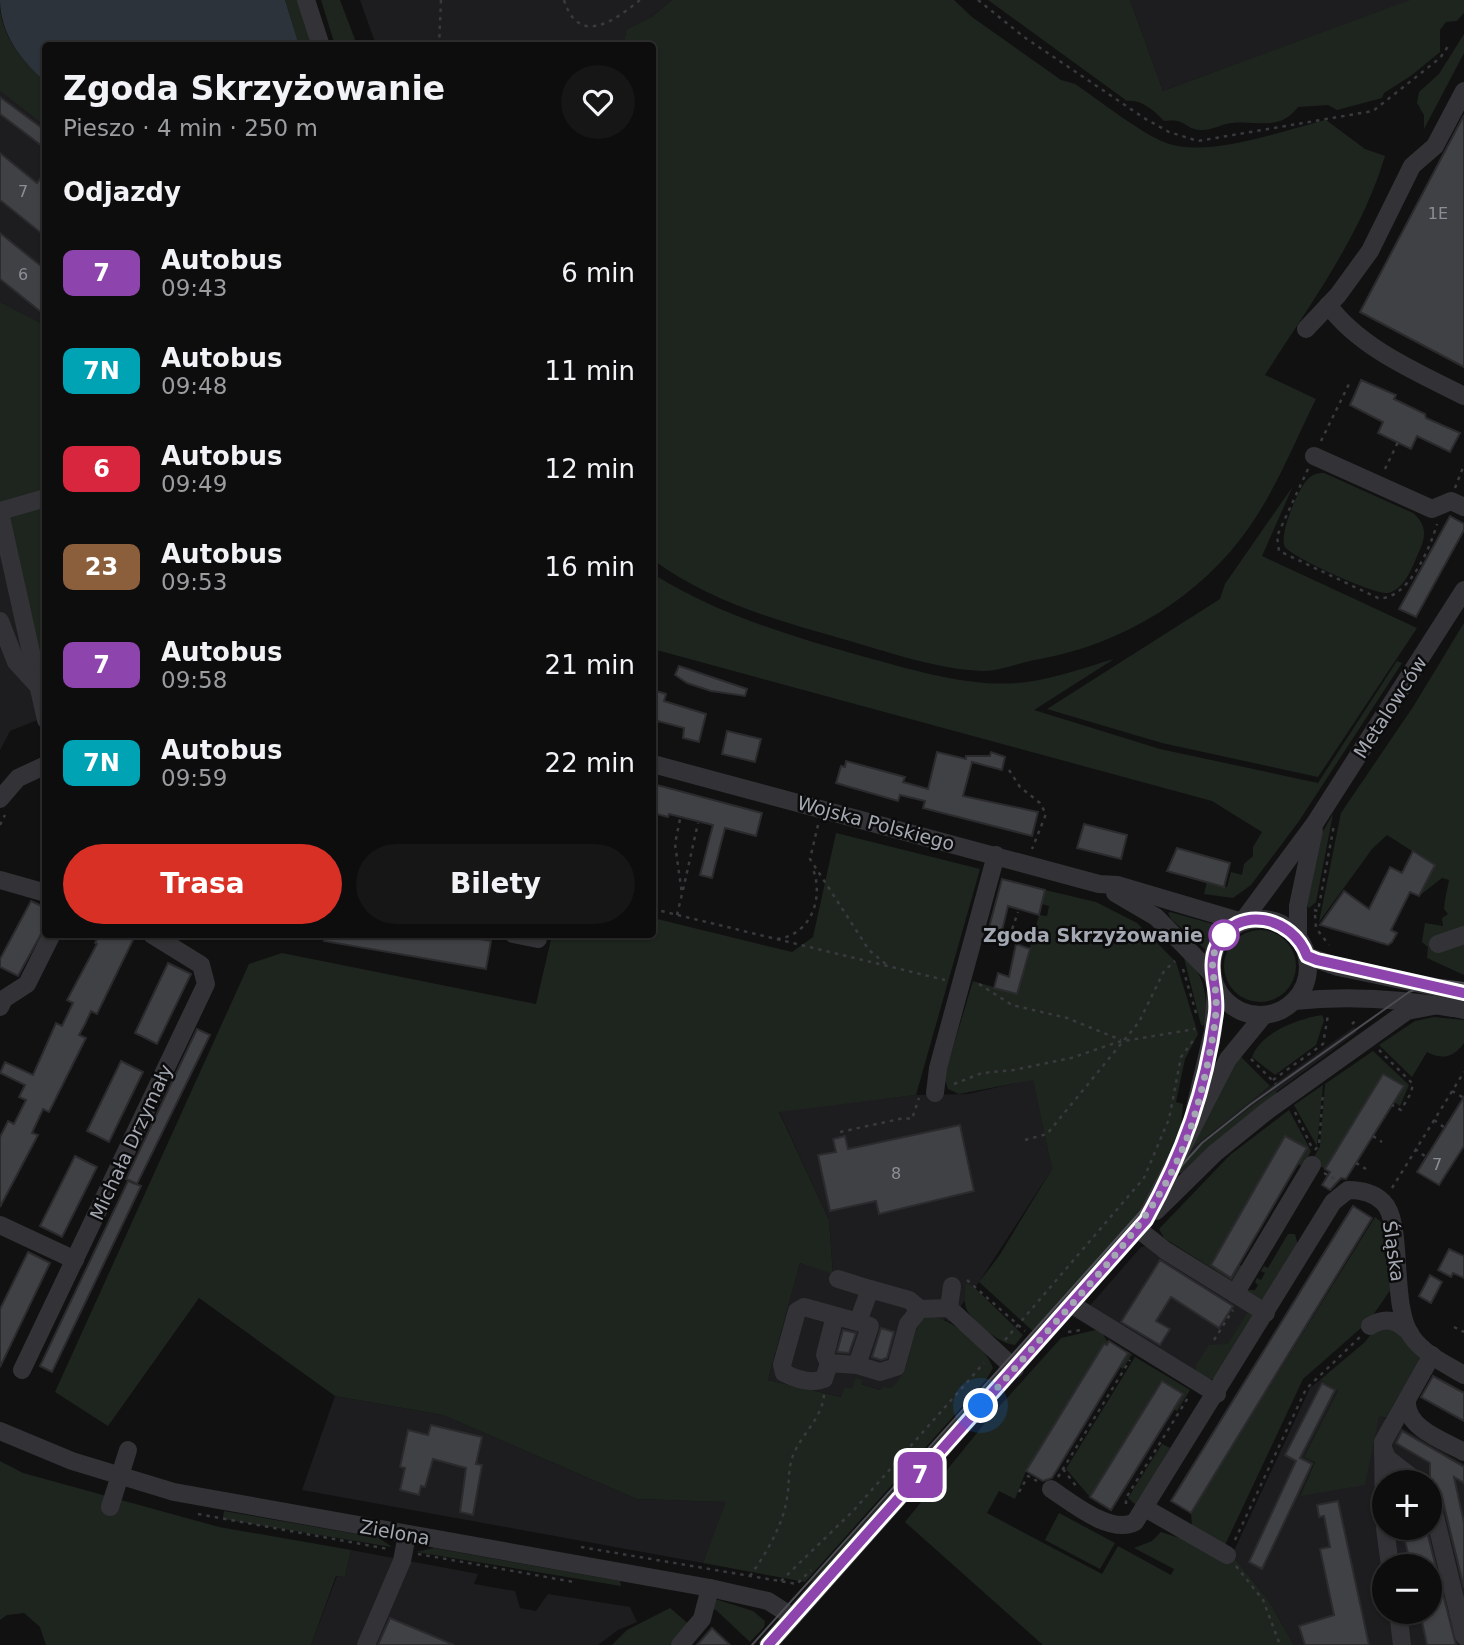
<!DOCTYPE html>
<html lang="pl">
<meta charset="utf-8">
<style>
body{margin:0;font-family:"DejaVu Sans",sans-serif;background:#161617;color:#f1f3f6;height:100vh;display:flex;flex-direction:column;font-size:26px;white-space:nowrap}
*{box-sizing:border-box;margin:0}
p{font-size:23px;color:#9a9c9e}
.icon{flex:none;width:38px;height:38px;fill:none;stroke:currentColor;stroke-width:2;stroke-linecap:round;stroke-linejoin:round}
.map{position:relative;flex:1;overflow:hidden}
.sheet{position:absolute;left:42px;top:42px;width:614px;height:896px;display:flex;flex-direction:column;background:#0d0d0e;border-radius:7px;box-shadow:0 2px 5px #0004,0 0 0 2px #2d2d2e}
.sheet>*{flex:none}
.badge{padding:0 14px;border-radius:10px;font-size:24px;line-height:46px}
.buttons{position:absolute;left:1372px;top:1470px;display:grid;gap:14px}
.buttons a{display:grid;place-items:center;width:70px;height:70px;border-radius:50%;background:#0d0d0e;box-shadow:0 2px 5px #0004,0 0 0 2px #2d2d2e;font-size:35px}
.you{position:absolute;width:35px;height:35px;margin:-18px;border:5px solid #fff;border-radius:50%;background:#1a73e8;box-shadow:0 0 0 10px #1a73e833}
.map>.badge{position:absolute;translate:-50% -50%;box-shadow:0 0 0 4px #fff}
h2{padding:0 21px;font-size:26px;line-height:63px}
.round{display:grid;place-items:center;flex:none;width:74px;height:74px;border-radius:37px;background:#161617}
.head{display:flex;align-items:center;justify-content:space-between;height:119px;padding:0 21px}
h1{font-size:33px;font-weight:600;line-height:52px}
.action{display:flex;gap:14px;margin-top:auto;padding:14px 21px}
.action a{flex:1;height:80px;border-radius:42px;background:#d93025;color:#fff;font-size:28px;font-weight:600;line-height:80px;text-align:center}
.action a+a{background:#161617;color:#f1f3f6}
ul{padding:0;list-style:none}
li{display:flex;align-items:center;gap:21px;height:98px;padding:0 21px}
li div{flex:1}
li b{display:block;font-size:26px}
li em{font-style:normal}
li .badge{min-width:77px;font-weight:700;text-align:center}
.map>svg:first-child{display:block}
</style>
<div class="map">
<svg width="1464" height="1645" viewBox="0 0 1464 1645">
<rect width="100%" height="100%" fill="#111112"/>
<g fill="#1d1d1f" fill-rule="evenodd">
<polygon points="360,0 672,0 653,16 627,29 623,46 376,45"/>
<polygon points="1130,0 1411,0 1163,91"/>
<polygon points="0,91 45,126 45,325 0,302"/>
<polygon points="0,522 45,717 10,731 0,750"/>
<polygon points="1354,1027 1357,1032 1207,1143 1126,1228 1191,1149 1235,1112"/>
<polygon points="1033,1079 1052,1169 979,1282 949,1322 945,1319 901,1380 890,1388 881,1390 861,1384 842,1397 768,1380 800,1263 833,1273 829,1220 779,1111 916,1095 968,1094"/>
<polygon points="1146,1246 1253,1312 1212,1379 1204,1380 1087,1309 1141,1247"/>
<path d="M1320,1380L1338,1391L1304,1457L1315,1461L1300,1495L1379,1415L1464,1464V1645H1294L1268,1600L1232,1555L1310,1388ZM1384,1482H1430V1528H1384ZM1384,1566H1430V1612H1384Z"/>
<polygon points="335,1396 443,1415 637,1499 727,1502 703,1563 302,1490"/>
<polygon points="351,1550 478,1574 474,1584 515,1591 520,1608 536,1611 548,1594 630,1607 637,1622 618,1630 598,1645 311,1645 337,1576 345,1577"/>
</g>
<g fill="#1e251f">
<polygon points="285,0 302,0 316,45 299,45"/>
<polygon points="321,0 340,0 357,45 335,45"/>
<path d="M672,0H954L972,17L1061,80L1075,84C1102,102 1137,131 1166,143C1209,158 1281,131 1326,120L1365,149L1385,156C1361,236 1310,304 1265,375L1316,399C1295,441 1277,487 1250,526C1202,596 1123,644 1040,659C1022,662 1000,671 983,671C939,670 885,651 843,639C775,620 711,602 653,560V46L623,45L627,29L653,16Z"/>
<path d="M988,0H1130L1163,91L1410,0H1464V13L1457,21L1446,22L1440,30V52L1412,75L1384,93L1382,98L1337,110L1328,105L1298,107C1279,132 1258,120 1232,123C1220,124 1212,131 1200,130C1185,129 1186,118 1164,121C1155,111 1141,99 1127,101Z"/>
<path d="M0,9C3,38 23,62 45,81V126L0,91Z"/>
<polygon points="1464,34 1464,53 1424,129 1424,115 1417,103 1419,92 1439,74"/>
<polygon points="0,302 45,325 45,716 0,522"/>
<path d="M1324,473L1413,513C1429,527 1425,539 1417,556C1412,569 1403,590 1388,593C1375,595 1293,558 1285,547C1278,536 1299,486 1309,478C1313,474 1318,473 1324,473Z"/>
<polygon points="1293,486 1262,556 1417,628 1318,777 1162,743 1047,709 1220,599 1225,584"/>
<path d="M653,574C719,615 790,636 865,657C917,671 973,689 1027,682C1057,678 1086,667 1114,659L1034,710L1160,749L1318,783L1397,661L1402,663L1299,821L1251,885L1233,898L1204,894L1207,882L1227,887L1231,872L1242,875L1244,864L1253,856V847L1262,832L1212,801L653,649Z"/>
<path d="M1464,623V975L1427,958L1428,947L1422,942L1425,923L1443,926L1442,918L1448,914L1444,909C1445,898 1447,891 1449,880L1442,878L1419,896L1434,865L1387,835L1372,849L1319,922L1341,813L1413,707Z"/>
<polygon points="1333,814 1316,902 1309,908 1307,906 1322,833"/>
<path d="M836,833L980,869L916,1095L779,1112L829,1220L833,1274L800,1263L768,1380L841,1397L845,1387L852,1389L856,1378L862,1380L861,1384L880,1390L882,1387L890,1388C916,1372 906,1329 927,1316C950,1316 986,1347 993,1368L986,1380L805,1582L703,1563L726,1502L637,1499L443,1415L335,1396L199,1298L108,1426L55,1392L249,964L282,953L536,1004L552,935L653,934V918L792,952L813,937Z"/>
<polygon points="1045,890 1096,902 1137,923 1176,962 1198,1034 1185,1059 1176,1102 1183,1104 1180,1135 1141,1211 1035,1333 979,1282 999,1256 1052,1169 1033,1080 959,1094 948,1089 944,1077 973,981 1017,994 1039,915 1047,916 1049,906 1042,904"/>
<polygon points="1170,912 1220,926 1207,951 1171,919 1168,913"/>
<circle cx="1260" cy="966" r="36"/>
<path d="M1184,958C1207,974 1207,1001 1205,1026L1201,1025Z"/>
<path d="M1322,1015L1324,1020L1316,1045L1275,1075L1252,1057C1261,1032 1298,1019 1322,1015Z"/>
<path d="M1434,1017L1464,1020V1043C1453,1058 1442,1060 1427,1052L1412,1077L1379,1045L1415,1021Z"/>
<polygon points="1373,1051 1409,1085 1400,1106 1394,1102 1404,1086 1383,1074 1325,1169 1312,1161 1320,1146 1325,1084"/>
<polygon points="1239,1055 1270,1086 1191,1149"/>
<polygon points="1323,1085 1317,1146 1294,1105"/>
<path d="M1275,1090L1278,1095L1183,1174L1180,1173C1181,1154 1257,1104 1275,1090Z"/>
<polygon points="1289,1110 1311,1151 1303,1167 1298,1164 1307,1148 1285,1136 1211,1265 1232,1277 1239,1265 1242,1266 1233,1282 1164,1238 1159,1229 1230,1155"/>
<polygon points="1375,1217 1385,1225 1391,1289 1369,1321 1303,1379 1225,1545 1192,1526 1191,1513"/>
<polygon points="1288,1234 1295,1234 1298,1246 1262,1302 1244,1290 1255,1290 1258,1285 1255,1282 1257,1278 1261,1280 1265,1273 1261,1271 1264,1266 1268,1268"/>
<path d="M966,1283L975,1288L1023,1335L1015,1345C1000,1344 977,1325 968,1312C963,1304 965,1292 966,1283Z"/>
<polygon points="1247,1313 1256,1316 1216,1378 1208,1380 1196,1373 1196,1365 1209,1345 1228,1344"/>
<polygon points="1392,1324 1420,1358 1386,1418 1379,1416 1365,1485 1300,1496 1315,1462 1304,1457 1338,1391 1320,1380 1365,1342 1375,1329"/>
<polygon points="1100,1329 1107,1341 1132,1354 1123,1369 1120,1367 1125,1357 1104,1344 1026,1471 1015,1499 999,1491 987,1513 1102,1574 1118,1546 1171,1575 1174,1569 1134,1548 1152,1541 1161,1532 1232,1555 1268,1600 1294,1645 1043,1645 905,1522 989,1418 1061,1338"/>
<polygon points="1135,1357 1190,1390 1177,1411 1174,1409 1183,1394 1161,1381 1090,1497 1066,1469"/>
<polygon points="987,1383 987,1386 815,1580 809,1583"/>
<polygon points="1162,1444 1170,1448 1136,1505 1128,1498"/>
<polygon points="0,1461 23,1473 219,1527 351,1550 345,1577 336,1576 311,1645 46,1645 40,1627 24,1613 7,1615 0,1620"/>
<polygon points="224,1511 379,1538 392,1547 229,1520 223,1518"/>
<polygon points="1059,1513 1115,1543 1100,1569 1045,1540"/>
<polygon points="434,1548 620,1581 621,1586 416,1552"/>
<polygon points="712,1598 753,1611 765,1621 764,1627 750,1642 716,1610 707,1607"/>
<polygon points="670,1608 691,1626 674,1645 612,1645 627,1630"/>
</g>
<path fill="#2c333a" d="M0,0H285L299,45L46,46L45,81C21,61 0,33 0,0Z"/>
<g fill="#404145" stroke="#2b2b2e" stroke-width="2">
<polygon points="0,97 46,131 46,149 0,114"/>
<polygon points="1464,115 1464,367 1360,312"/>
<polygon points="0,153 37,183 46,171 46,237 0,200"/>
<polygon points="0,233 46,270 46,316 0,279"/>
<polygon points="1361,380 1396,395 1394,399 1425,414 1426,418 1460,433 1450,452 1417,436 1411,449 1378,433 1383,422 1350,405"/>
<polygon points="1450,516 1464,524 1464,530 1416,617 1399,609"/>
<polygon points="679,666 747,689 745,696 711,691 687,683 675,675"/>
<polygon points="653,690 666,694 664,701 706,714 699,742 683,738 684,728 658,721 656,727 653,726"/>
<polygon points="727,731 761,739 755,762 722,754"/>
<polygon points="937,752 966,759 966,756 990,756 991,752 1005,757 1002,770 972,762 963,796 1038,812 1032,836 923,808 925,801 900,795 898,801 836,783 841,766 845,767 846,761 905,777 903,782 928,789"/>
<polygon points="653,784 762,813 756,836 725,828 712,878 700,875 713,825 669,814 668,817 653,813"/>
<polygon points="1084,824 1127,835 1121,859 1077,848"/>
<polygon points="1177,848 1230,863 1224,887 1167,871"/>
<polygon points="1413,851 1435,865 1419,896 1410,892 1391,930 1397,933 1392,942 1388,945 1320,925 1344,891 1369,909 1390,867 1402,873"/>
<polygon points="1002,879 1045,890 1039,915 1008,906 1000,939 987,935"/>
<polygon points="31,901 46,908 46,925 18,976 0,967 0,959"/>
<polygon points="99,934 123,934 133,940 97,1014 91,1011 85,1024 79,1035 86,1038 49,1112 43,1109 32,1133 38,1135 0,1207 0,1137 8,1121 14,1124 26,1100 19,1097 25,1085 0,1073 5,1062 33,1075 56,1023 62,1026 73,1003 67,1000 97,944 95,943"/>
<polygon points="324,934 452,934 491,941 486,969 324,941"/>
<polygon points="1016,944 1030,949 1017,994 994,988 998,973 1009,977"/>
<polygon points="168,963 191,974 157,1044 135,1033"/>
<polygon points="197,1029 210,1035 137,1184 126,1179"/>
<polygon points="121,1061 143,1072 109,1142 87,1131"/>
<polygon points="1383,1074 1404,1086 1346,1179 1341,1178 1330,1190 1322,1185 1330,1172 1325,1169"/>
<polygon points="1464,1097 1464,1146 1439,1185 1417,1172"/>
<polygon points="960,1125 974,1191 879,1214 876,1201 830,1211 818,1155 836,1152 833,1139 845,1136 848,1149"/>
<polygon points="1285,1136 1307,1148 1231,1278 1211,1265"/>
<polygon points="75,1156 97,1167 62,1237 40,1226"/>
<polygon points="128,1181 141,1186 52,1372 40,1366"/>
<polygon points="1353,1206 1372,1218 1191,1513 1171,1501"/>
<polygon points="1449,1249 1464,1256 1464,1278 1453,1273 1451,1277 1438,1270"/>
<polygon points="28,1252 50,1263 0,1367 0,1309"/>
<polygon points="1160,1260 1233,1306 1219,1328 1171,1297 1156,1321 1170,1329 1160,1345 1121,1322"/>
<polygon points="1430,1275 1442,1282 1431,1303 1419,1296"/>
<polygon points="881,1328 894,1332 887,1358 881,1360 872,1357"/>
<polygon points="843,1330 856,1333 849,1353 837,1352"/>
<polygon points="1109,1341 1128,1353 1052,1478 1043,1481 1026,1471 1104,1344 1107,1345"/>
<polygon points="1433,1376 1464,1393 1464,1421 1421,1397"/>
<polygon points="1162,1381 1183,1394 1111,1510 1090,1497"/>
<polygon points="1322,1383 1335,1390 1300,1458 1312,1464 1262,1569 1249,1562 1296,1461 1285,1455"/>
<polygon points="431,1425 482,1437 476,1464 482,1465 473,1515 460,1512 466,1468 433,1459 425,1487 421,1486 419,1495 400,1490 405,1468 400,1467 408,1430 428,1435"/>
<polygon points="1402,1431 1464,1467 1464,1483 1454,1477 1464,1523 1464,1588 1441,1493 1438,1488 1430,1485 1430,1463 1396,1443"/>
<polygon points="1338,1501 1369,1645 1305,1645 1299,1626 1334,1615 1320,1549 1330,1547 1324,1516 1319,1517 1317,1505"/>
<polygon points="1402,1528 1426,1528 1456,1645 1427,1645 1420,1612 1430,1612 1430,1566 1411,1566"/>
<polygon points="390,1618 454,1645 378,1645"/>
<polygon points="712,1628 730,1645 697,1645"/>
</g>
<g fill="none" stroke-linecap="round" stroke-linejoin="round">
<g stroke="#393a3e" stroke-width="2.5" stroke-dasharray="3.5 5" stroke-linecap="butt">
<path d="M564,0C579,47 614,21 640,0"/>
<polyline points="978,0 1024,37 1144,118 1169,132 1198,141 1373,111 1440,58 1449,45"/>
<polyline points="439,46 441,0"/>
<polyline points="1321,441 1349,384"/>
<path d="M1308,469L1277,536L1279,551L1378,598C1407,601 1430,549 1437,524"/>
<polyline points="1385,469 1399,440"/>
<polyline points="1455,488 1464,465"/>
<polyline points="1009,770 1020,787 1040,803 1046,814 1032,849"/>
<polyline points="0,825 5,815"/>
<polyline points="818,825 810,859 869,950 887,965"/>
<polyline points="683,890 698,823"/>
<polyline points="653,909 945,980"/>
<polyline points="1314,910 1318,911 1334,825"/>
<polyline points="677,915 682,894 675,844 680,819"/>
<polyline points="1315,915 1316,928 1329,945"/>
<path d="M777,939C811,935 824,898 813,869"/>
<polyline points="989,942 1007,944 1018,912"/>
<polyline points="1183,969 1197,1016"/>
<polyline points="979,984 1012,1005 1067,1018 1121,1040"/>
<polyline points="1352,1024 1356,1020"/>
<polyline points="1379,1050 1413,1084 1411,1093 1401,1110 1392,1105"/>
<polyline points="1251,1059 1276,1084"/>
<polyline points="1273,1080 1323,1044 1328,1015"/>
<polyline points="954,1084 982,1073 1014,1070 1071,1058 1118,1042 1195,1029"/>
<polyline points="1452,1091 1464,1098"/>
<polyline points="1295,1112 1313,1150"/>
<polyline points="1434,1120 1445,1128"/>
<polyline points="840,1132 904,1118 912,1119 919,1098"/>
<polyline points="1373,1136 1382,1142"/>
<polyline points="1025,1140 1047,1134 1139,1022 1164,971 1175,961"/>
<polyline points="1415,1149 1426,1157"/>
<polyline points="1315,1150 1319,1145 1323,1092"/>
<polyline points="1356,1163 1366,1169"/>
<polyline points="1324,1173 1337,1180"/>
<polyline points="1392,1188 1464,1072"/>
<polyline points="967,1280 1025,1331"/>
<polyline points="1454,1327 1464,1332"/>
<polyline points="1068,1332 1082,1330"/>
<polyline points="1005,1340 1144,1178 1169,1119 1181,1057 1195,1038"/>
<polyline points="1214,1340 1233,1310"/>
<polyline points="1063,1469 1076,1486"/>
<polyline points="1058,1477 1130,1360"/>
<polyline points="1019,1492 1028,1476 1037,1481"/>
<polyline points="1126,1504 1126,1498 1189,1396"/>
<polyline points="198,1514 388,1549"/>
<polyline points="1235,1540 1306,1389 1360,1337"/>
<polyline points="581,1547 797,1584 811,1570"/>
<polyline points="418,1554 574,1582"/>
<polyline points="1236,1566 1263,1600 1280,1645"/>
<path d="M750,1576C766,1554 783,1525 787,1498C790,1482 787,1467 795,1451C804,1432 823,1416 824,1394"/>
<polyline points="781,1581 854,1510 984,1363"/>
</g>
<g stroke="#333337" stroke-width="18">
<polyline points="306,0 321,46"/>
<path d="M1328,305C1361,349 1417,372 1464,396"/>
<polyline points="1306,329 1338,295 1370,251 1412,166 1435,146 1464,91"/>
<polyline points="1314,456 1432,509 1451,501 1464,507"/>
<polyline points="0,511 46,498"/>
<polyline points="0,513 46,720"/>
<polyline points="0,621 16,662 38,686"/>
<polyline points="653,764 1099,884 1117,885 1242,922"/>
<polyline points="0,799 18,778 46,765"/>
<polyline points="0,880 46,893"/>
<polyline points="1115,893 1156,917 1211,973"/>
<circle cx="1260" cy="967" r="48"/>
<polyline points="1242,922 1315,823 1464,590"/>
<polyline points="513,934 538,939 539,934"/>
<polyline points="1298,937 1298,906 1314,830"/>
<polyline points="1438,944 1464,935"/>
<polyline points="1307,956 1338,967 1464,993"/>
<path d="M1294,1001C1351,995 1407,999 1464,1010"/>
<polyline points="0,1007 4,999 27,984 52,934"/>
<polyline points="935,1093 938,1068 996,855"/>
<polyline points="1195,1108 1213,1031 1216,988"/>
<polyline points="1156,1211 1215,1153 1267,1111 1407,1011 1438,1005"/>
<polyline points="0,1225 75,1260"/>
<polyline points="1138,1229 1166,1251 1266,1313"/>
<polyline points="838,1279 870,1289"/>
<polyline points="952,1286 949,1308 1015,1369"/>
<polyline points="1235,1294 1312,1165"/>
<polyline points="1071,1304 1217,1394"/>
<polyline points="920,1309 908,1324 896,1367 880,1372 857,1365 870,1326 858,1322 870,1289 909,1300 920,1309 949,1308"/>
<path d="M1370,1326C1386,1316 1397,1320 1410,1333"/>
<polyline points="829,1363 825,1355 835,1316"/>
<path d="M857,1365L829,1363L824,1379C812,1384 796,1379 784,1373L782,1365L797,1311L804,1307L858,1322"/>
<polyline points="22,1370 206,984 201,965 151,934"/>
<path d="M1407,1401C1405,1428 1444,1441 1464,1452"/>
<polyline points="0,1431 72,1461 174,1492 710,1588 768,1601 793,1617"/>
<polyline points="1383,1448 1387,1458 1418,1482"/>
<path d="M1051,1489C1072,1503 1111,1535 1135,1522L1333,1202L1348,1190C1360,1190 1374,1193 1383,1202C1405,1223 1389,1306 1412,1337C1425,1355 1446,1364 1464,1375"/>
<polyline points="1430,1496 1464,1636"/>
<polyline points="110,1507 128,1450"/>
<polyline points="1145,1508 1227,1555"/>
<polyline points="1384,1519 1383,1442 1432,1355"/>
<polyline points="1385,1528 1390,1566"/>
<polyline points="1398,1612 1402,1645"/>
<polyline points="366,1645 402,1561 407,1535"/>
<polyline points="680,1645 702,1619 710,1588"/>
<polyline points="768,1645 1145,1220 1228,1059 1264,1015"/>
</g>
<polyline stroke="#4c4d52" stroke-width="2" points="752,1645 1202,1143 1251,1104 1409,992 1441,980 1464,983"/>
</g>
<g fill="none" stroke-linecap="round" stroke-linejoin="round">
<g stroke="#fff" stroke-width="16">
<path id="line" d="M768,1645L1146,1220C1183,1153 1206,1090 1216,1013C1219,989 1206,968 1217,945C1237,903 1293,917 1307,956L1317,960L1464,993"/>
</g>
<use href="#line" stroke="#8e44ad" stroke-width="10"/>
<path stroke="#a4a8b2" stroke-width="7" stroke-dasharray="0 12.6" d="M981,1406C1012,1372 1042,1337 1073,1303C1121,1249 1160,1207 1187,1138C1198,1111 1215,1038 1216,1009C1218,974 1201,961 1228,930L1224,935"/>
</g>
<circle fill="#fff" stroke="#8e44ad" stroke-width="3.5" cx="1224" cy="935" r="14"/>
<g text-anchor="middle" stroke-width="5" stroke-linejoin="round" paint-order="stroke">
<g font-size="16" fill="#8b8e97">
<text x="23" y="197">7</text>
<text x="1438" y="219">1E</text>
<text x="23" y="280">6</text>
<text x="1437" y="1170">7</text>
<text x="896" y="1179">8</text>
</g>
<g font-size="19" fill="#a4a8b2" stroke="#0c0c0d">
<text transform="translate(1390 707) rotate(-57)" y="7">Metalowców</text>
<text transform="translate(876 823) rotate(15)" y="7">Wojska Polskiego</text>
<text transform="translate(131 1142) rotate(-65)" y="7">Michała Drzymały</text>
<text transform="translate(1394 1251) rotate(82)" y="7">Śląska</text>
<text transform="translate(395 1532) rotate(10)" y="7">Zielona</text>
</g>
<g font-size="19" font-weight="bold" fill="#a4a8b2" stroke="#0c0c0d" text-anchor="end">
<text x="1203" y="942">Zgoda Skrzyżowanie</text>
</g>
</g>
</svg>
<div class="buttons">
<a>+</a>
<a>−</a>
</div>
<div class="you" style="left:981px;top:1406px"></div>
<b class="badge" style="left:920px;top:1475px;background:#8e44ad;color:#fff">7</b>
<section class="sheet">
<div class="head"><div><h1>Zgoda Skrzyżowanie</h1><p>Pieszo · 4 min · 250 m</p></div><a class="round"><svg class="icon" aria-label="heart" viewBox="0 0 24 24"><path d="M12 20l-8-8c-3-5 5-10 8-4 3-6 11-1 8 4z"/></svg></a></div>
<h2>Odjazdy</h2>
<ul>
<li><span class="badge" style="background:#8e44ad;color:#fff">7</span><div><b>Autobus</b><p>09:43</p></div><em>6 min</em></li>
<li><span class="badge" style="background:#00a3b4;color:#fff">7N</span><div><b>Autobus</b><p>09:48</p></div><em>11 min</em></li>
<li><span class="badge" style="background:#d7263d;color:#fff">6</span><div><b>Autobus</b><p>09:49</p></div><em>12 min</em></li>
<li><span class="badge" style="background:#8b5e3c;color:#fff">23</span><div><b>Autobus</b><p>09:53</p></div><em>16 min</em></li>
<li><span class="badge" style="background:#8e44ad;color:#fff">7</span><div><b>Autobus</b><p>09:58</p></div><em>21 min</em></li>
<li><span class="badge" style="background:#00a3b4;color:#fff">7N</span><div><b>Autobus</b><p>09:59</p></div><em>22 min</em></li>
</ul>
<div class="action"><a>Trasa</a><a>Bilety</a></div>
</section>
</div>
